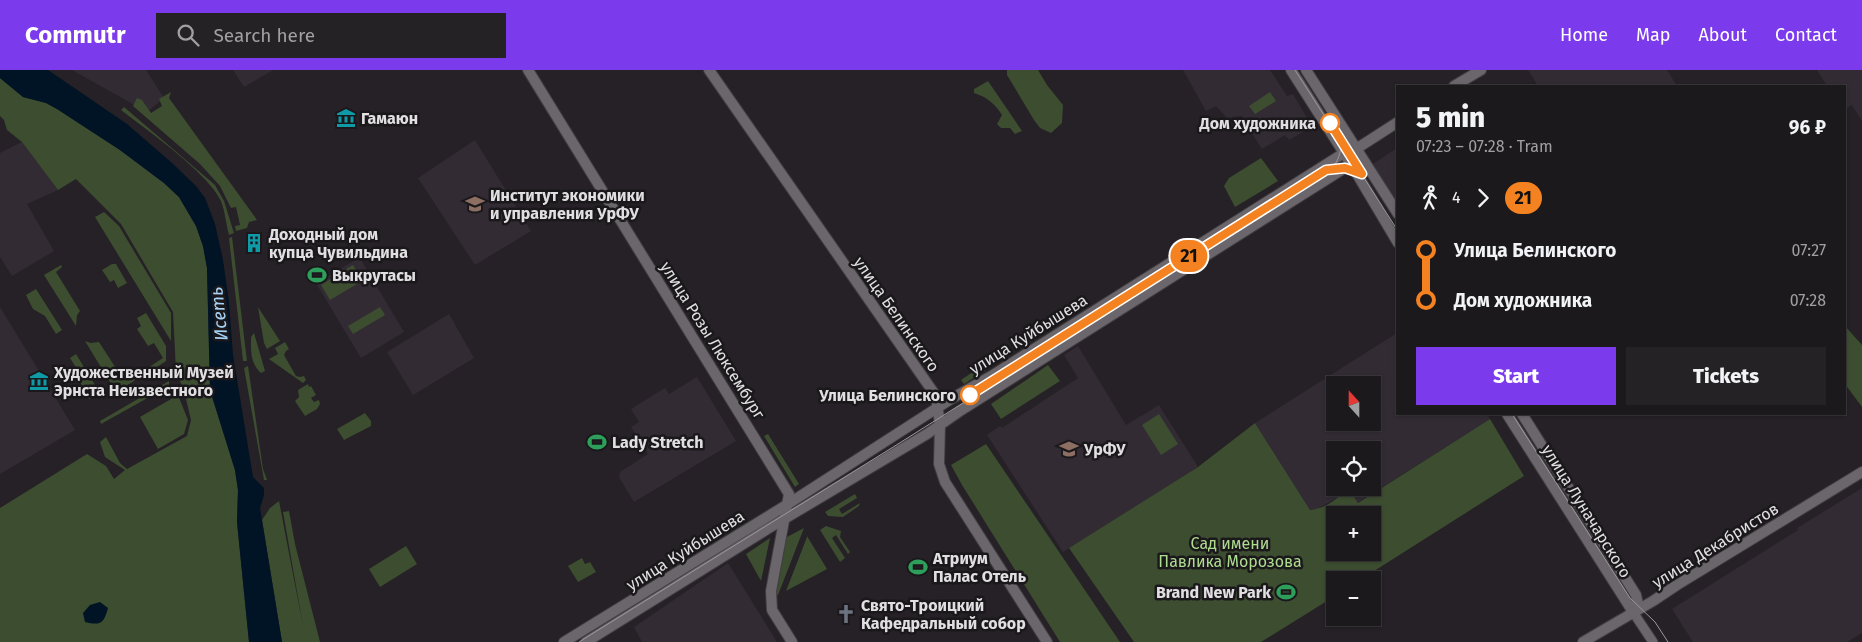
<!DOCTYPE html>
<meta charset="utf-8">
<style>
body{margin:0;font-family:"Fira Sans",sans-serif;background:#252225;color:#f1f3f6;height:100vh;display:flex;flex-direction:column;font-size:19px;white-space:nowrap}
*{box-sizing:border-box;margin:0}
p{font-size:16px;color:#a0a0a3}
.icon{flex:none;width:28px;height:28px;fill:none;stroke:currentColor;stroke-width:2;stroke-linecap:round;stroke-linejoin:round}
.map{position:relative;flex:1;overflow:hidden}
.side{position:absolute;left:1396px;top:15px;width:450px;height:330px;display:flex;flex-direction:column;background:#1c191c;border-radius:0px;box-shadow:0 1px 4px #0004,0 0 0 1px #3a383b}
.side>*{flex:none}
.badge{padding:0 10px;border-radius:16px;font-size:18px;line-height:32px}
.needle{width:32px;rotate:339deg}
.controls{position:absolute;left:1326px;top:306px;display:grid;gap:10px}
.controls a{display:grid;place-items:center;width:55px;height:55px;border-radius:0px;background:#1c191c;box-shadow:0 1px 4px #0004,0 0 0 1px #3a383b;font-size:25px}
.map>.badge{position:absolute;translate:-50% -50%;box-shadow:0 0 0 2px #fff}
.legs{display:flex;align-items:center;gap:8px;height:55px;padding:0 20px;font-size:16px}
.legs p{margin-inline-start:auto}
.head{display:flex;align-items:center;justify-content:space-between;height:85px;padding:0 20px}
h1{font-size:28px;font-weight:800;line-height:38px}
.button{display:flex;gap:10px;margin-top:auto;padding:10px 20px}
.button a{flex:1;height:58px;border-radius:0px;background:#7c3aed;color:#fff;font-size:20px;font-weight:800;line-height:58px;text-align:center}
.button a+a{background:#252225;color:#f1f3f6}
ul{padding:0 20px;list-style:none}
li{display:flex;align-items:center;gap:18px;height:50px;font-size:19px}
li i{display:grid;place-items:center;width:8px;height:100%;margin:0 6px;background:currentColor}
li i::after{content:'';width:12px;height:12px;margin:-6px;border:4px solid;border-radius:50%;background:#1c191c}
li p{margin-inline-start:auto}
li:first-child i{background:linear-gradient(#0000 50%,currentColor 0)}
li:last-child i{background:linear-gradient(currentColor 50%,#0000 0)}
header{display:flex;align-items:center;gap:30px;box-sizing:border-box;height:70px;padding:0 25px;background:#7c3aed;color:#fff}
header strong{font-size:24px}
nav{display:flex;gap:28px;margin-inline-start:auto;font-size:18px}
.search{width:350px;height:45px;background:#252225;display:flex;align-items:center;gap:12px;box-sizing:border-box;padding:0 18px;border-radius:0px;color:#a0a0a3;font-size:19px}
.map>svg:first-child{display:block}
</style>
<header>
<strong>Commutr</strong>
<div class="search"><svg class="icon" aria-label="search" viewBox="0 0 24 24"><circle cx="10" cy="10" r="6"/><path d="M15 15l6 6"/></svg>Search here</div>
<nav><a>Home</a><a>Map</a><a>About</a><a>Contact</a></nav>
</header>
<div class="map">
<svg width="1862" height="572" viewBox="0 0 1862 572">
<rect width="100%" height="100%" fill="#252126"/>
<g fill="#322b34" fill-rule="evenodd">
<polygon points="72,0 146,0 164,28 147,42"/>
<polygon points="233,0 273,0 244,17"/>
<polygon points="1183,0 1270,0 1287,26 1293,24 1310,53 1303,57 1305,61 1289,70 1285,65 1262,79 1241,46 1227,48 1216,36 1206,41"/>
<polygon points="1528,0 1667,0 1677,16 1538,16"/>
<polygon points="1817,0 1862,0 1862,51 1852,35 1845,39 1845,16 1827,16"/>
<polygon points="475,70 531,161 475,195 418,108"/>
<polygon points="22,72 58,120 27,134 54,181 12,206 0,187 0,83"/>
<polygon points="1397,78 1397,133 1373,94"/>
<polygon points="357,189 359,191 361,190 404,262 361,288 316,213"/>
<polygon points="0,237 75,360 0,404"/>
<polygon points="449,244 474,288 413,325 387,282"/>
<path d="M1397,263L1398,344H1487L1490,349L1357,433L1348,418H1372V380H1335V418H1345L1342,425L1317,439L1310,440L1255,353ZM1335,315H1372V352H1335Z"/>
<polygon points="1078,276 1126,355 1159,335 1198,397 1063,482 987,365 1000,356 1002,358 1078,308 1064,285"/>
<polygon points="697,307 736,371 634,432 619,407 620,402 648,384 631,357 639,352 631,339 665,318 669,324"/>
<polygon points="1862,418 1862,563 1847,572 1693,572 1672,539 1798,460 1797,458"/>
<polygon points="728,493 777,572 642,572 634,557"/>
</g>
<g fill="#3c4d30" fill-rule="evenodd">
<polygon points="1007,0 1038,0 1047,15 1063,35 1062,53 1051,63 1040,58 1034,50 1007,5"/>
<polygon points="0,8 23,27 46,33 57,39 120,80 164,113 179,127 196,156 203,176 207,198 210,320 235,400 238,420 237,452 249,572 0,572 0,438 87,384 106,396 114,409 125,400 105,387 100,372 106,367 120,393 127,399 187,366 191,350 184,321 176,301 173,242 121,154 76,109 58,120 22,72 7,60 4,50 0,46"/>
<path d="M988,11L1022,61L1015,64L1010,58H1001L997,54L1002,45C995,34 987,27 974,23V19Z"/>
<polygon points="171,22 169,28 257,150 249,152 247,158 236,161 235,156 240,155 236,137 231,138 220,116 200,94 133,36 137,28 142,30 151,43 162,36 159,29"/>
<polygon points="1270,22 1276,31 1255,44 1249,36"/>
<path d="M124,37L215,115L224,131L234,163L229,165C226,154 225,141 221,131C208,103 147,60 121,40Z"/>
<polygon points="1261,88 1278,111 1235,137 1224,116 1229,108"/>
<polygon points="104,142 119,156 171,243 171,271 95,147"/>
<polygon points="232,167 247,291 243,291 229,168"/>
<polygon points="112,194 116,194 127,213 118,218 114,210 110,212 102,200"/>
<polygon points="61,195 62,197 56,202 80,241 77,245 76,256 44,205"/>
<polygon points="353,195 362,211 330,230 321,215"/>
<polygon points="36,219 62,260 56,264 45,246 33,239 26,225"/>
<polygon points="258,237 280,271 267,279 264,273"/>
<polygon points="380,237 385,245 353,264 348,256"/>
<polygon points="146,243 166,276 166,291 151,301 146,299 163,288 154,273 148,276 137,259 141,256 137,248"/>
<path d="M1045,253L1049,256C1039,266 1029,275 1015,280L1014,275L1023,266Z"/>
<polygon points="1845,256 1862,275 1862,337 1845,314"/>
<path d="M254,263L265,301L261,303C250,293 251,281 251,267Z"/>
<polygon points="85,271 91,273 99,272 123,309 133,303 136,308 134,311 116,322"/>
<polygon points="285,272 289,279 286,281 284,285 296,306 300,307 304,306 306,310 303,313 269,289 278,284 275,278"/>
<polygon points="76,284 100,323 89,329 81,315 80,304 70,288"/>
<polygon points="998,285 1001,290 964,314 961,310"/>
<polygon points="1048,295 1060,311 1001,349 991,334"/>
<polygon points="248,296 263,399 267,410 264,410 244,298"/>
<polygon points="169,311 169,316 101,354 100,351"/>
<polygon points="308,314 309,317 311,316 316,325 311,328 314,332 319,330 320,334 317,339 305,346 295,331 299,327 298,320"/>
<polygon points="178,325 188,350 184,364 158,379 140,347"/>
<polygon points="365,343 371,351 371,356 344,370 337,359"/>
<polygon points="1159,344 1178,374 1161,385 1142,355"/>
<path d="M1490,349L1524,406L1360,510H1335V526L1261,572H1134L1069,478L1198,397L1255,353L1310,440C1323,439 1340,429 1345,418H1348L1358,433ZM1335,445H1372V482H1335Z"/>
<polygon points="768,364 799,414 795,417 764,366"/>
<polygon points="986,374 1120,572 1060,572 962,415 951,395"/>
<polygon points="855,424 857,428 839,439 842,444 860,433 859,436 843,447 828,446 825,442"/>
<polygon points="279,431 303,556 283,442 289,441 295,474 320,572 282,572 262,450 270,438"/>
<polygon points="826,456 841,461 840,467 850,482 848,484 836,465 832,468 845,488 840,492 820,460"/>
<polygon points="804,458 778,525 775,524 785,468"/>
<polygon points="807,466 827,499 786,521 807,467"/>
<polygon points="770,468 761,511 746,484"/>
<polygon points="406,476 417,494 380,517 369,499"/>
<polygon points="582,488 585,494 590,492 596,502 578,512 568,496"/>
</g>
<g fill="#001425">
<polygon points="0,0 48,0 127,54 172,93 196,116 205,128 215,154 223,190 229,232 233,285 253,407 264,418 264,425 260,438 282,572 249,572 237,452 238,420 235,400 210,320 207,198 203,176 196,156 179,127 164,113 120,80 57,39 46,33 23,27 0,8"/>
<path d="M100,532L108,538C104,553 101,556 85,552L83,543L90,535Z"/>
</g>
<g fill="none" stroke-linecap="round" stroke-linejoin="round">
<g stroke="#413e42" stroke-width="11">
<polyline id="tertiary" points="1633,542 1653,572"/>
</g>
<g stroke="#413e42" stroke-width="12">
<g id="secondary">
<polyline points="528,0 789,424 771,521 772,540 792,572"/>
<polyline points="709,0 936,326 940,355 939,394 945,412 1047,572"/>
<polyline points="1291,0 1351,94 1398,173"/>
<polyline points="1306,0 1398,144"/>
<polyline points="1454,16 1481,0"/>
<polyline points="1507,344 1633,542"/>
<polyline points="1522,344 1636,525 1639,539"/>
<polyline points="564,572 788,434 951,329 993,305 1344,83 1356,79 1398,52"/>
<polyline points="586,572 769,458 927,364 960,341 1351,94 1356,79"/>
<polyline points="1583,572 1653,531 1677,515 1862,402"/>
</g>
</g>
<use href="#tertiary" stroke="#6a666b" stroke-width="9"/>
<use href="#secondary" stroke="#6a666b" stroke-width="10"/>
<g stroke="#9b989c" stroke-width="1">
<polyline points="1295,0 1398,161"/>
<polyline points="1330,99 1345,98 1363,105"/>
<polyline points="1512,344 1630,528 1655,552 1668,572"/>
<path d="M579,572L890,379L1327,104C1340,92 1344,76 1339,60"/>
</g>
</g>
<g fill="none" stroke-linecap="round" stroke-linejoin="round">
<g stroke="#fff" stroke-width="11">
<polyline id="line-1" points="970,325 1326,100 1345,98 1362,104 1330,53"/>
</g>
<use href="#line-1" stroke="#f58220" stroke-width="8"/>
</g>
<defs>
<g id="museum-bare" transform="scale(1.5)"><path d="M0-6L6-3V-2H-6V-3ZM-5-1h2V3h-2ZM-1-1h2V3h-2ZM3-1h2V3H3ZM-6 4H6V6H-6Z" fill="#0f9aa8" stroke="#1b181c" stroke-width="2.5" paint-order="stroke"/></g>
<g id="university-bare" transform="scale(1.5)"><path d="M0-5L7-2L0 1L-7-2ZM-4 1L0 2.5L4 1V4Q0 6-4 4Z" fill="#8d6e63" stroke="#1b181c" stroke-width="2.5" paint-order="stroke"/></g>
<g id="building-bare" transform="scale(1.5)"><path d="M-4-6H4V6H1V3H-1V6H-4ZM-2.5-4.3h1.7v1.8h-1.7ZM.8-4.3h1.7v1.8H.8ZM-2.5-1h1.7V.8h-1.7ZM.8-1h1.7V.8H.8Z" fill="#0f9aa8" stroke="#1b181c" stroke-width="2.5" paint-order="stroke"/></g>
<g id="stadium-bare" transform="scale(1.5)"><path d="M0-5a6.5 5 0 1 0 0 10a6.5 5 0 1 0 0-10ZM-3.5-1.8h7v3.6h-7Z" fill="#2e9e5b" stroke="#1b181c" stroke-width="2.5" paint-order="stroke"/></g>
<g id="church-bare" transform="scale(1.5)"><path d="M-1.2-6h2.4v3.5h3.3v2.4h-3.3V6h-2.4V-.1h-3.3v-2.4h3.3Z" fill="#6b7280" stroke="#1b181c" stroke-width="2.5" paint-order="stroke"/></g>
</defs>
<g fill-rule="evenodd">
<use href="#museum-bare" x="346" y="48"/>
<use href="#university-bare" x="475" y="134"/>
<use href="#building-bare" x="254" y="173"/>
<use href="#stadium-bare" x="317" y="205"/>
<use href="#museum-bare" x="39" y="311"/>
<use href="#stadium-bare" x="597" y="372"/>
<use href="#university-bare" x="1069" y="379"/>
<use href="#stadium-bare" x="918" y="497"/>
<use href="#stadium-bare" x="1286" y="522"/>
<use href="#church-bare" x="846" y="544"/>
</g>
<g fill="#fff" stroke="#f58220" stroke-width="2.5">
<circle cx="1330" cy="53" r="9"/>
<circle cx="970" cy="325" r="9"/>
</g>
<g text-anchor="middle" stroke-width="5" stroke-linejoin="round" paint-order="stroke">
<g font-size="16" font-weight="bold" fill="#e1dfe2" stroke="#1b181c" text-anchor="start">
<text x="361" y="54">Гамаюн</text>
<text x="490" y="131">Институт экономики<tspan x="490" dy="18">и управления УрФУ</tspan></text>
<text x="269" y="170">Доходный дом<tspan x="269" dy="18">купца Чувильдина</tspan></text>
<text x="332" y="211">Выкрутасы</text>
<text x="54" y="308">Художественный Музей<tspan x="54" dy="18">Эрнста Неизвестного</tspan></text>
<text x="612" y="378">Lady Stretch</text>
<text x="1084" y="385">УрФУ</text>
<text x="933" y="494">Атриум<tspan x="933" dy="18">Палас Отель</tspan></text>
<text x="1271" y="528" text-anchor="end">Brand New Park</text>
<text x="861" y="541">Свято-Троицкий<tspan x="861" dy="18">Кафедральный собор</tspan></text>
</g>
<g font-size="16" font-weight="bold" fill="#e1dfe2" stroke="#1b181c" text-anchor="end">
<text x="1316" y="59">Дом художника</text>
<text x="956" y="331">Улица Белинского</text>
</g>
<g font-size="16" fill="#e1dfe2" stroke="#1b181c">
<text transform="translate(897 244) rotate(55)" y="6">улица Белинского</text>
<text transform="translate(1028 264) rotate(-32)" y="6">улица Куйбышева</text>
<text transform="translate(713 270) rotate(58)" y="6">улица Розы Люксембург</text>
<text transform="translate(1587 441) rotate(58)" y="6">улица Луначарского</text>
<text transform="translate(1715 475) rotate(-32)" y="6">улица Декабристов</text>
<text transform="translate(685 480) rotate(-32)" y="6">улица Куйбышева</text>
</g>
<g font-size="16" fill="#aedc8f" stroke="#1b181c">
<text x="1230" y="479">Сад имени<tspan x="1230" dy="18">Павлика Морозова</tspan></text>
</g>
<g font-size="18" font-style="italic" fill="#a5d3f5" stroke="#1b181c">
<text transform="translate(219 244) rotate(-96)" y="6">Исеть</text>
</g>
</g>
</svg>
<div class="controls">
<a><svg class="needle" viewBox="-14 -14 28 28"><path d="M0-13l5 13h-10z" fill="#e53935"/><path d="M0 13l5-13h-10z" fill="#a0a0a3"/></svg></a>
<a><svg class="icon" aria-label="locate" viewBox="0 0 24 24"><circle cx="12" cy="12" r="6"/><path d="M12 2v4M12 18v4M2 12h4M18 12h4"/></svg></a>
<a>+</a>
<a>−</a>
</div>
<b class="badge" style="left:1189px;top:186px;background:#f58220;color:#111">21</b>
<section class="side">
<div class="head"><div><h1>5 min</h1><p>07:23 – 07:28 · Tram</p></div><b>96 ₽</b></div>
<div class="legs"><svg class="icon" aria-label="walk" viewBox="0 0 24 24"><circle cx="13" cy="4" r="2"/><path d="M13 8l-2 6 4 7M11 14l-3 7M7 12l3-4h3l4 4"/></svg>4<svg class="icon" aria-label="forward" viewBox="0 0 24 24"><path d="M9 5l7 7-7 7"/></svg><b class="badge" style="background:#f58220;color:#111">21</b></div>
<ul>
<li><i style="color:#f58220"></i><b>Улица Белинского</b><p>07:27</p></li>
<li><i style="color:#f58220"></i><b>Дом художника</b><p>07:28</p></li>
</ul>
<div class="button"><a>Start</a><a>Tickets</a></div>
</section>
</div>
